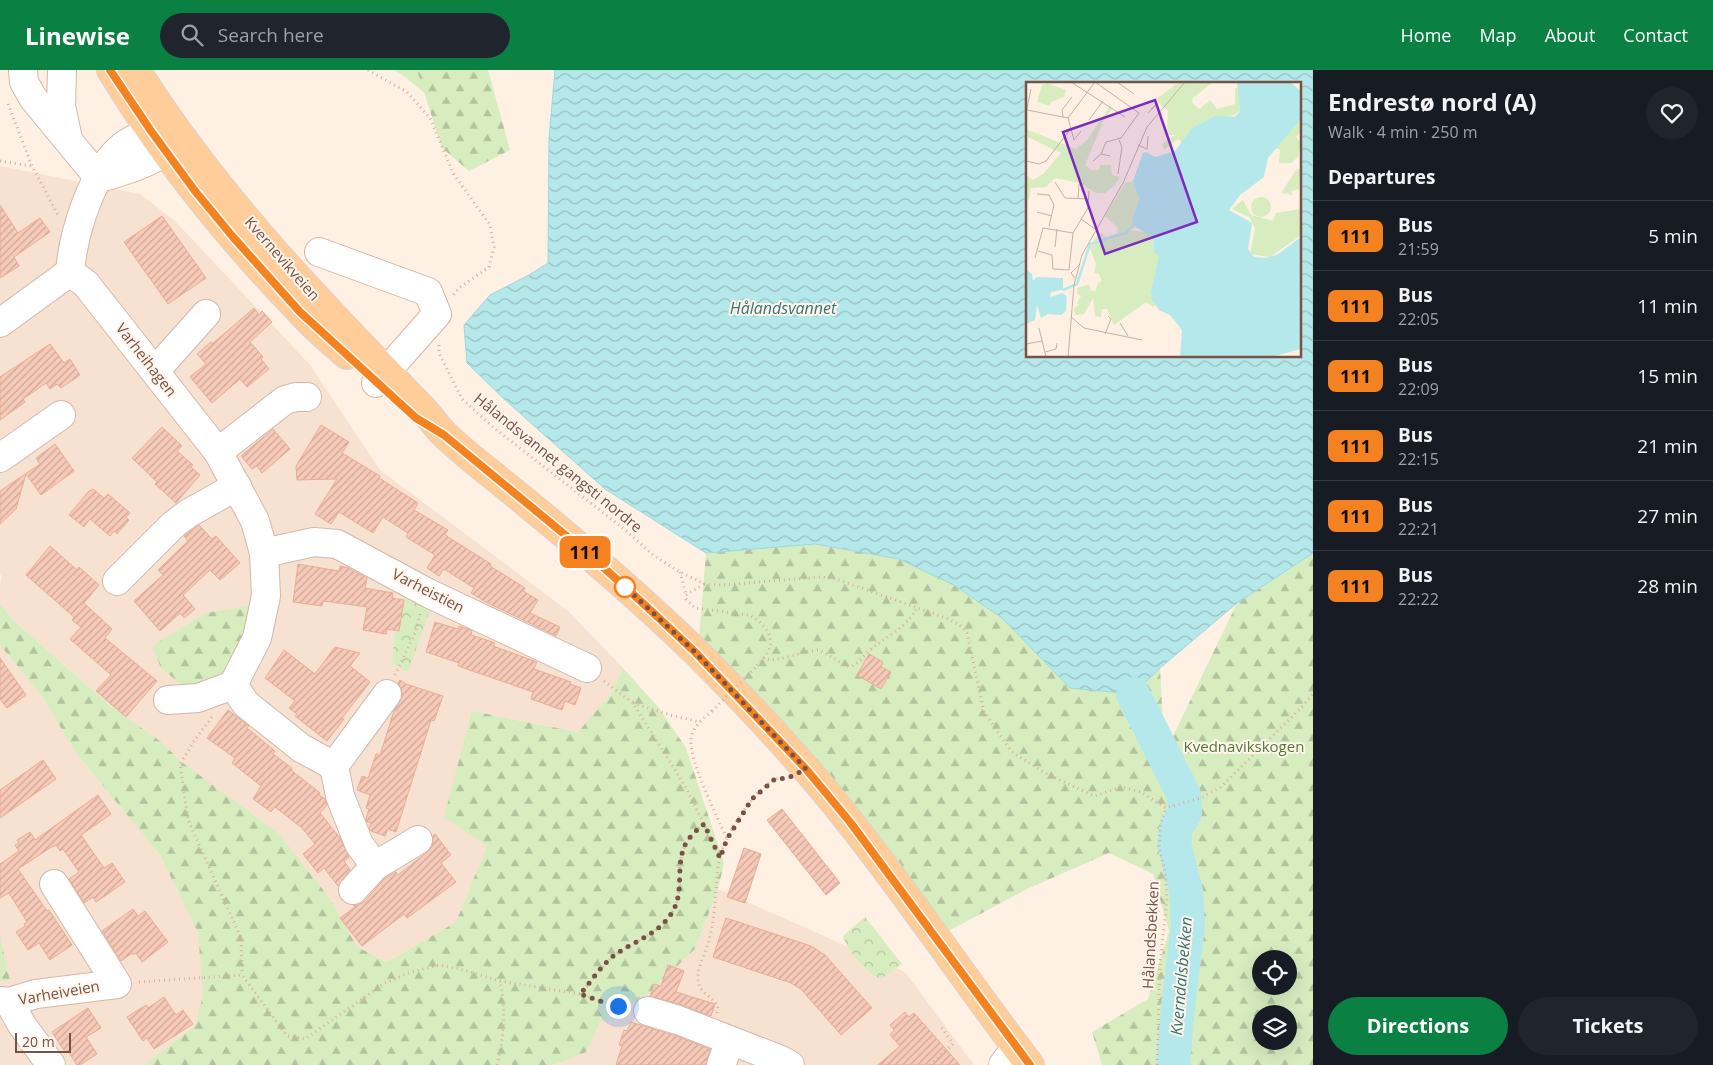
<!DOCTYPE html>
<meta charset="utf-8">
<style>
body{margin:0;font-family:"Open Sans",sans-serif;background:#20242c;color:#f1f3f6;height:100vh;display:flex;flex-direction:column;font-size:19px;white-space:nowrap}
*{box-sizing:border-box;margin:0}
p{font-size:16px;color:#9ea1a6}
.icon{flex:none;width:28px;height:28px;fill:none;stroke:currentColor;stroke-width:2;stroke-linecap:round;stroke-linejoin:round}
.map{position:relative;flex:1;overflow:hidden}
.side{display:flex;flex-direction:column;background:#171b24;width:400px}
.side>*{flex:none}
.badge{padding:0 10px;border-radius:8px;font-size:18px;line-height:32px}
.buttons{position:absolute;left:1252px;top:880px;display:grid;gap:10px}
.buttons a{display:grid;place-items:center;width:45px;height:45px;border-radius:50%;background:#171b24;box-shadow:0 5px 20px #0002;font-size:25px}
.scale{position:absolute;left:15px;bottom:12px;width:56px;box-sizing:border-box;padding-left:5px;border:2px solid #795246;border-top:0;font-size:14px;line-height:18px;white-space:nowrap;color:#795246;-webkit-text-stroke:4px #fff5eb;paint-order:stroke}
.you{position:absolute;width:25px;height:25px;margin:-12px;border:4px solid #fff;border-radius:50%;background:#1a73e8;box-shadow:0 0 0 8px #1a73e833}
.map>.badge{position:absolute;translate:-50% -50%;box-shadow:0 0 0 2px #fff}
h2{padding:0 15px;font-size:19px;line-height:45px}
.round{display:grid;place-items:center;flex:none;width:52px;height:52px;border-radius:26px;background:#20242c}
.overview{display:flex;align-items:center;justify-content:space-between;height:85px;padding:0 15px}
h1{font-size:24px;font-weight:700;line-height:38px}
.primary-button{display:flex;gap:10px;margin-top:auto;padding:10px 15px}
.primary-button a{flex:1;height:58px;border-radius:30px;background:#0b8043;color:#fff;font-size:20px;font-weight:700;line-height:58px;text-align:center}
.primary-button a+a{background:#20242c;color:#f1f3f6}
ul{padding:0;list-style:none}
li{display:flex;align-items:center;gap:15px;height:70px;padding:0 15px;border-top:1px solid #363941}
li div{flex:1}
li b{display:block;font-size:19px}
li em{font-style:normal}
li .badge{min-width:55px;font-weight:700;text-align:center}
header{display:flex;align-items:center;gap:30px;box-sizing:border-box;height:70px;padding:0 25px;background:#0b8043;color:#fff}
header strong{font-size:24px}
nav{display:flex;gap:28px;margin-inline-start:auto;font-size:18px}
.search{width:350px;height:45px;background:#20242c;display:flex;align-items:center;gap:12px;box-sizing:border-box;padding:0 18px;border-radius:28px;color:#9ea1a6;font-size:19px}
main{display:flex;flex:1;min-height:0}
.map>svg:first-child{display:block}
</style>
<header>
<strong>Linewise</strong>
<div class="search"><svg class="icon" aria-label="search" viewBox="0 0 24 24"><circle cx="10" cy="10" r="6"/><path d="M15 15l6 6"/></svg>Search here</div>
<nav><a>Home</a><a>Map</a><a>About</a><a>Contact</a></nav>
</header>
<main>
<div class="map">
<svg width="1313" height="995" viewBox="0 0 1313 995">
<defs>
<pattern id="forest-firs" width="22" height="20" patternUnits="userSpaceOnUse" patternTransform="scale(1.25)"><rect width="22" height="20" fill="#d7edc0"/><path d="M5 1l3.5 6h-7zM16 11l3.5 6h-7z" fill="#b3c39e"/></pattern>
<pattern id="park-crowns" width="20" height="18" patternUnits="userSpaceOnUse" patternTransform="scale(1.25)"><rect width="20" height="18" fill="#d7edc0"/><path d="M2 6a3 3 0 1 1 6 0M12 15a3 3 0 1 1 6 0" fill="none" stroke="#b3c39e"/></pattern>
<pattern id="water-waves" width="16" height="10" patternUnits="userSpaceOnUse" patternTransform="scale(1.25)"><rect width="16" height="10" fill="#b5e8ea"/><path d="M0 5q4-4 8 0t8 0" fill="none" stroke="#98bfbf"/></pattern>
<pattern id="building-hatch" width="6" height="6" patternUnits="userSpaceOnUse" patternTransform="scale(1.25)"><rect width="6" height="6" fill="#f6c9b8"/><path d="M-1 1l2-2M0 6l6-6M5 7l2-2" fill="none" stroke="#cca697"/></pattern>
</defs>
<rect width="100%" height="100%" fill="#fef0e2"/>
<g fill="#f7e1d0">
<polygon points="0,96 140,124 176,152 310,295 380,400 568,541 623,598 611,624 579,662 472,641 487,776 456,852 387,892 357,877 331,830 160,671 109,635 14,551 0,534 0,514 2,507 0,504"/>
<polygon points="0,575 42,626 76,683 160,785 198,863 204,924 196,955 144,995 0,995"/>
<polygon points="718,819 905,902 974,995 551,995 566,991 586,982 600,953 649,923 695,879"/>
</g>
<polygon fill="#d7edc0" points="394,0 429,0 426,24 401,4"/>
<g fill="url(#forest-firs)" fill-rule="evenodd">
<polygon points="417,0 488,0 510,80 469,101 442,78"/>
<polygon points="815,474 899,489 954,515 1002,548 1070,618 1132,624 1160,598 1165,695 1171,707 1171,720 1178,734 1176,745 1166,760 1179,819 1180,858 1168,995 1102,995 1092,962 1148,929 1169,861 1153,804 1109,783 1027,819 943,864 898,790 856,746 699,567 706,483"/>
<path d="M1313,483V995H1177L1188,882L1186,715L1166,681L1237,533ZM1261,889H1289V916H1261ZM1261,944H1289V971H1261Z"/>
<polygon points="0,534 14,551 109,635 160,671 183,693 279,764 331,830 357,877 387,892 456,852 487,776 444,747 472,641 578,662 611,624 623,598 659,638 686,678 724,793 718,819 695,879 649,923 600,953 586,982 566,991 551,995 144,995 196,955 203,924 198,863 160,785 76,683 42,626 0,575"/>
<polygon points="253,535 243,564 222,611 182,615 161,598 152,576 206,543"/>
<polygon points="0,866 10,911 0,911"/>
</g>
<g fill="url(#park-crowns)">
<polygon points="408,511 435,526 408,602 392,593 395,560"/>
<path d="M865,847L902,894L881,909C870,907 845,878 843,866Z"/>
</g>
<path fill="url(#water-waves)" stroke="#9adadc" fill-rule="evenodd" d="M555,0H1313V483L1237,533L1160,598L1133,624L1070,618L1002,548L954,515L899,489L815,474L706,483L605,419L504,329L467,293L464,255L490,225L529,205L548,193L549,68ZM1027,14H1299V286H1027Z"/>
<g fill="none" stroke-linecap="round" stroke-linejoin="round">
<polyline stroke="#b5e8ea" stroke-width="34" points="1133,624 1184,725 1185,743 1176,758 1174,774 1186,821 1188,857 1178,936 1173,995"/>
</g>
<g fill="url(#building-hatch)" stroke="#eaad96">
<polygon points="0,135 18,163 40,148 50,162 14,187 19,196 0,208"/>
<polygon points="162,146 206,208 168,234 124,172"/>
<polygon points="254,238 259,245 262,241 272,252 250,272 263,287 261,289 269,299 247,317 240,309 212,333 190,307 206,294 197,284 211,272 212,274"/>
<polygon points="50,274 64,293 70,289 80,305 61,318 57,314 50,319 46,313 23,329 25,332 0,350 0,307"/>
<polygon points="321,355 349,372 342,383 380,406 379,408 418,433 414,440 448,460 445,464 448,467 491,494 490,496 525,518 523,521 538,530 530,543 560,557 556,566 486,532 471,523 474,518 444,499 439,506 427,498 435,485 406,467 408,463 383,447 373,463 339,442 331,454 315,444 337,409 297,410 296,396"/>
<polygon points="162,357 182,376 177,381 193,395 191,397 200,405 176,433 155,414 157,412 132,388"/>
<polygon points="273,359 290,379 262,403 257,396 252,399 241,386"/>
<polygon points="55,374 74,401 41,425 26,404 16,439 0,454 0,421 40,394 36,388"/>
<polygon points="93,419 104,428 108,424 130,443 126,447 129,450 117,464 114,461 110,466 90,449 84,457 69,445 88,422"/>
<polygon points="199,455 212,469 216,466 240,493 220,510 210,500 183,525 195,539 184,548 180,543 160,561 134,531 163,505 158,500 188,471 184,466"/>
<polygon points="50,476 77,500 79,497 99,515 84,533 112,559 105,568 157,611 126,647 96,621 111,605 70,569 81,557 72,550 74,547 26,505"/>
<polygon points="298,494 339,501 340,496 348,498 367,508 365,518 393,523 392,528 404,530 399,561 387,559 386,564 363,560 367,537 331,532 323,531 322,536 293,532"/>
<polygon points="435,552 458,559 459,556 468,559 472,561 471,565 495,573 493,576 537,592 534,599 571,612 570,614 581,618 575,635 565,631 562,640 531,629 533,622 458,596 459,593 426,582"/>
<polygon points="335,577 360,583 350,596 370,612 342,648 344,649 327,671 295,646 297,644 289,638 295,631 265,608 284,580 315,604"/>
<polygon points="869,584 883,592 881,597 891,602 881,619 857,605"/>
<polygon points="0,588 26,625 7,638 0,629"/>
<polygon points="400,610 406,614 443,626 434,651 431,650 396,762 388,759 385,766 371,761 369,758 371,753 367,752 366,749 369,739 366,738 370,725 357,720 362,706 368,708 376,684 380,685 394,641 402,626 401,618 398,613"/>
<polygon points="228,640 249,656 247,658 275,681 273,684 292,698 291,700 320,723 319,725 325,729 327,735 320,743 340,768 349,787 344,791 350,800 338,816 324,798 318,803 303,784 315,774 302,758 275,737 271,742 253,729 261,716 232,693 235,688 207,668"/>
<polygon points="43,690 56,709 0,748 0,720"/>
<polygon points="98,725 111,744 81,765 104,798 112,793 125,812 96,832 93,827 84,833 69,809 79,802 63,779 60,781 56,775 53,777 53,776 18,799 47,841 49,840 72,875 50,890 39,873 28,880 16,862 25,856 24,854 27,852 9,823 0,828 0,794 19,781 15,775 19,773 17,770 30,762 35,770"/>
<polygon points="782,739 840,813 826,825 767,750"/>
<polygon points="435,764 451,785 441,793 456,812 407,848 404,844 362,876 340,848 355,837 353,835 358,835 365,831 385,808 396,802 398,805 426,783 432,777 433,766"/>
<polygon points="744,778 761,784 745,833 727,827"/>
<polygon points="133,839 138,846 145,841 168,872 142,892 136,883 133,885 132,883 121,891 102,861"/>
<polygon points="726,848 811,876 825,885 872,938 841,965 801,919 791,913 713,887"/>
<polygon points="668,895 684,901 676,922 715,934 711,946 682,935 650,926 654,914 661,916"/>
<polygon points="164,927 176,945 183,940 193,954 154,979 147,968 143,971 127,947 146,935 148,938"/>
<polygon points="88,938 101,958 86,967 97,984 80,995 77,995 67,980 65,982 52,962"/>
<polygon points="905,942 909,947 914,943 960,995 878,995 900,976 890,965 894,960 890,955"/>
<polygon points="631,952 673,965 710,979 706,995 616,995 622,976 619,975 624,960 627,961"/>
</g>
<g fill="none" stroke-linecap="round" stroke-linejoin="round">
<g stroke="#d3b8aa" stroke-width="30">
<g id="minor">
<polyline points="23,0 24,12 33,28 99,108"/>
<polyline points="62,0 61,36 68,69"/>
<path d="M99,108C114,104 156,92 165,80C169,75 171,65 173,58"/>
<polyline points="319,182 428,222 437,244 376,313"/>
<polyline points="70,202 86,214 218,382 255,451 264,483 266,526 257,568 233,615 246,634 301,678 334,696"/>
<path d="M70,202C73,164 92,100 123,76C138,65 156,60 174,58"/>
<polyline points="0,253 70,202"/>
<polyline points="155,301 206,244"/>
<polyline points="218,382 285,330 296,327 307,327"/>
<polyline points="0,388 61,345"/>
<polyline points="264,483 314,472 337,474 428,523 587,598"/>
<polyline points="117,511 174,454 189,443 237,416"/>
<polyline points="168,630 198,628 233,615"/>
<polyline points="375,796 359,774 340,726 334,696 387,624"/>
<polyline points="353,820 375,796 418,770"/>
<polyline points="0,931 9,932 36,924 117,914 54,814"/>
<polyline points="9,932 22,955 51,995"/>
<polyline points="648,941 678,950 781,990 790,995"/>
<polyline points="721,995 730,971"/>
<polyline points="1003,995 1016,977"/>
</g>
</g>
<g stroke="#dcd2cf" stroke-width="30">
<g id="major">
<path d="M111,0C164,87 229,168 300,241C314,257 331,271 347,285"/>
<path d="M136,0C214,124 316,230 418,334C428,344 435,355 445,365C469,388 497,408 523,430C582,478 640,528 695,581C748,634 803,692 849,751C912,830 968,915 1030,995"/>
</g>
</g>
<g stroke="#dbac9a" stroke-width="3" stroke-dasharray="1 4" stroke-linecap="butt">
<polyline points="368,0 407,22 430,48 453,103 490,155 494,177 489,197 459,218 453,225"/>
<polyline points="8,34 32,96 59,147"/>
<polyline points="0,91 31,96"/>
<polyline points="439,275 439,283 462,329 494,358 624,459 653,485 680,502 705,514 723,515 820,507 836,509 946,548 960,555 967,563 984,642 1012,682 1045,703 1094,726 1122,717 1141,722 1166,738 1201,728 1221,717 1297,642 1313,624"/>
<polyline points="680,502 686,525"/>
<path d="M704,514L686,525V529L695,538L749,545C759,549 774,564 770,577C768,584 761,591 756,597"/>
<path d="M763,588C776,594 804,580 819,580L849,597C858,595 863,586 870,580C888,565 905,559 917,538"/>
<polyline points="395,605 415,563 420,544"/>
<polyline points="604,611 633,633 685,716 704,754 719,788"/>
<polyline points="633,633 670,645 700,652"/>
<path d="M712,641C704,648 692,657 691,669C689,691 717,746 727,769"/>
<polyline points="212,647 194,671 180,694 188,750 241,868 242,905"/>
<polyline points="139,912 242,905 287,966 305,969 385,913 411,902 439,895 460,899 500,911 580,924 606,933 626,937"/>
<path d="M580,924C592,911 601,895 616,884C635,871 658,864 671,844C686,822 674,796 686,773C690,766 698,759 704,754"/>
<path d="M717,943L718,936C712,926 699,923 698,910C697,895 707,881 710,866C716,842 715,816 719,791C723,767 752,723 773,710C776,708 780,709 784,708"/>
<path d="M497,995C504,968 506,938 500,911"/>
<polyline points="930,995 953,974 940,955"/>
<polyline points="1157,995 1160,894 1167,829 1165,802 1159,776 1161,753 1166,738"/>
</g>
<use href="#minor" stroke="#fff" stroke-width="28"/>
<use href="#major" stroke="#ffcd99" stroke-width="28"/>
<polyline stroke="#dbac9a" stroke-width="3" stroke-dasharray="1 4" stroke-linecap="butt" points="712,641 756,597"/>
</g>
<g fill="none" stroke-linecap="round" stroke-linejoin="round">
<g stroke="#fff" stroke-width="11">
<polyline id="line" points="110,0 151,61 195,121 233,167 300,242 416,348 444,365 592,487 647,537 695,582 806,699 850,752 1030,995"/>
</g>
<use href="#line" stroke="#f58220" stroke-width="8"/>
<path stroke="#795246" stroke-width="5" stroke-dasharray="0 9" d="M618,936L606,933L580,924C592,911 601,895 616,884C635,871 658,864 671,844C686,822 674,796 686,773C690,766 698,759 704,754L720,788L727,769L752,729L775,709L788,708L806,699L695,582L620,512L625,517"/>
</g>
<circle fill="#fff" stroke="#f58220" stroke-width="2.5" cx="625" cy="517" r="10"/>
<g text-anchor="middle" stroke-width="4" stroke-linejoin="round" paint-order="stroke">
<g font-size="15" fill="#795246" stroke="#fff5eb">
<text transform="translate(282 189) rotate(49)" y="5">Kvernevikveien</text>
<text transform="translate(146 290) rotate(52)" y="5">Varheihagen</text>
<text transform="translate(558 393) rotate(39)" y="5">Hålandsvannet gangsti nordre</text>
<text transform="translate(428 521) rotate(27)" y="5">Varheistien</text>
<text transform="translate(1151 865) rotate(-87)" y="5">Hålandsbekken</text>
<text transform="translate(59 923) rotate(-10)" y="5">Varheiveien</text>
</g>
<g font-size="15" fill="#547a3b" stroke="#fff5eb">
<text x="1244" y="682">Kvednavikskogen</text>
</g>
<g font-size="16" font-style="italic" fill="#357578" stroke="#fff5eb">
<text x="783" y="244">Hålandsvannet</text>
<text transform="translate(1181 906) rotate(-85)" y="6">Kverndalsbekken</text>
</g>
</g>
<g transform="translate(1026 12)">
<rect width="275" height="275" fill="#fef0e2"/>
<path d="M217,118L225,133L247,139L245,143L234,148L229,138L206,127ZM63,202L65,209H69L67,216L58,232L49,233L48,226L53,223L51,221L55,214L51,212V206Z" fill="#d7edc0"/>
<path d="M153,0H187L167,16L166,20L173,27L184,18L191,27L209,22V6H212L214,29L203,36L189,34L166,46L157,61L152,57L138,68L136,62L149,53H141L142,29L129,18ZM21,1L40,8L38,15L25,20L24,24L11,20L16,3ZM84,24L87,26L78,37L59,83L65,88H73L74,83H85L86,93L94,95L88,104L79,111H70L54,101L29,96L20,105L5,106L3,118L0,115V93L7,98L17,92L35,71L0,54V47L50,67L61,58ZM275,37V51L270,55L275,61L272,75L265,81H253L254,68L250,66ZM275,86V107L265,109L267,113L255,111L270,88ZM107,99L113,117L106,137L111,145L104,148L119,150L127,156L128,170L134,174L125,208L129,223L127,225L120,220L88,243L81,227H76L75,235L69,234L67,216L72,201L76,199L73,192L68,191L70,182L64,166L67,161L85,157L101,151L103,149L87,155L66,161L75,150L80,155L91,151L92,146L79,134L99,101ZM225 125a10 10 0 1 1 20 0a10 10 0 1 1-20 0ZM211,127L229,138L234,147L238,142L245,143L250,131L275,127L274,154L244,175L224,172L229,147L223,134Z" fill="#d7edc0"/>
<path d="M211,0H264L275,9V37L242,76L238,95L214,113L203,128L226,141L222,167L228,175L240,176L252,172L275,155V267L245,275H154L156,248L144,233L133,228L126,218L125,209L133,174L128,170L127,156L107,143L106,137L113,117L107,99L117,71L120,70L129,75L149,69L166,46L189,34L209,35L214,29ZM0,187L6,192L7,199L11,195L37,196V208L25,210L24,215L37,211L41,215L40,229L35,233L22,232L15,236L11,223L9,238L0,242Z" fill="#b5e8ea"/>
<path fill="none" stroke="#b5e8ea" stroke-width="2.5" d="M37,208L51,202L64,162L100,151L107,143"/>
<path fill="none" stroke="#c9b1a4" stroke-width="1" d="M45,0L99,35M69,0L113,31M91,0L108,12M1,28L42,36M0,31L5,7M122,31L132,21L125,27M37,35L36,28L46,15M63,38L77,19M55,49L48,58L42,36L69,0M112,63L121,67L122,54M75,72L80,60L95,56L113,31M0,79L13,82L20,79L43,49M67,79L75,72L84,74M92,92L96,65L93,58M29,100L39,116L62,117M11,112L23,113L28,123L23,144M52,117L53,102M11,130L26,134M55,137L69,147M29,165L31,147M12,169L26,173L27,187L43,188L47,151L62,126L63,109M9,176L17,146L47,151M49,196L45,191L52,184M45,235L58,246L116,258M94,241L102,254M13,246L20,275M79,252L85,237L82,234M0,262L16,259M19,270L30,267L31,261M42,275L48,203L56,173L97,101L121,45L159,0"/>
<path fill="#7b2cbf" fill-opacity="0.15" stroke="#7b2cbf" stroke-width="2.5" d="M129,18L171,140L79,172L37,50Z"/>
<rect width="275" height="275" fill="none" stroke="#795246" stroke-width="2.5"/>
</g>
</svg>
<div class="buttons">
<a><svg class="icon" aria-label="locate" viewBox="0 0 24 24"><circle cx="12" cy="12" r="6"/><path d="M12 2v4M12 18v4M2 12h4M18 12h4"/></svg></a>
<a><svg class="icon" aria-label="layers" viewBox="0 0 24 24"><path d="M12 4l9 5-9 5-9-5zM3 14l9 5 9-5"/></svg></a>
</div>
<div class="scale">20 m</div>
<div class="you" style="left:618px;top:936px"></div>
<b class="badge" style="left:585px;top:482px;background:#f58220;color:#111">111</b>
</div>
<section class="side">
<div class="overview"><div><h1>Endrestø nord (A)</h1><p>Walk · 4 min · 250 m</p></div><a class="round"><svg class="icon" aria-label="heart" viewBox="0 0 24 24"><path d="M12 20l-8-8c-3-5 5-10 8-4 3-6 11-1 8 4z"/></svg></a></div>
<h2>Departures</h2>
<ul>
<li><span class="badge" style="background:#f58220;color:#111">111</span><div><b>Bus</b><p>21:59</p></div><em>5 min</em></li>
<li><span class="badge" style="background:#f58220;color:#111">111</span><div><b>Bus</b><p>22:05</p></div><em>11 min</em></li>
<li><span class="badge" style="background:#f58220;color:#111">111</span><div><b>Bus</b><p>22:09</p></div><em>15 min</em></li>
<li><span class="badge" style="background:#f58220;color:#111">111</span><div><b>Bus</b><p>22:15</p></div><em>21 min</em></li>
<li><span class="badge" style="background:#f58220;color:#111">111</span><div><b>Bus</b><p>22:21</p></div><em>27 min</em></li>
<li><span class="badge" style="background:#f58220;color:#111">111</span><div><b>Bus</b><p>22:22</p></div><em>28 min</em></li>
</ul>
<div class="primary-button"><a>Directions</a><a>Tickets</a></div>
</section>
</main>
